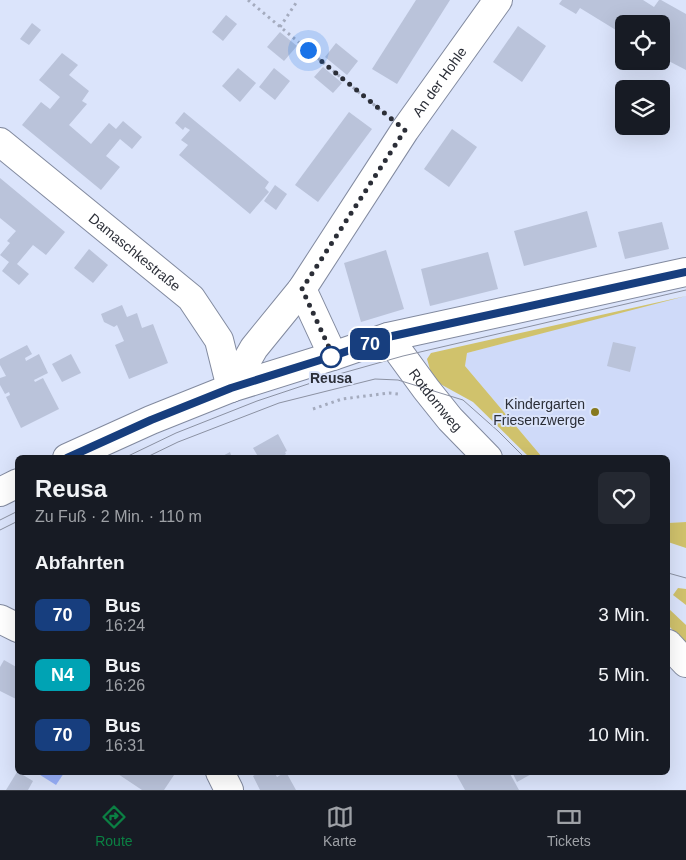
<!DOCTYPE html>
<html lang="de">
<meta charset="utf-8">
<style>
body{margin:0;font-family:Arial,sans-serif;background:#242831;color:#f1f3f6;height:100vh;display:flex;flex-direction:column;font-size:19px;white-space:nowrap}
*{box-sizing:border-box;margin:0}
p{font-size:16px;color:#9ea1a6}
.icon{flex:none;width:28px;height:28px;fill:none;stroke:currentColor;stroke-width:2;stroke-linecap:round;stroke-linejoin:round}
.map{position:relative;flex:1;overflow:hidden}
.side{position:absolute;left:15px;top:455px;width:655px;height:320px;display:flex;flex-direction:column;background:#171b24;border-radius:8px;box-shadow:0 5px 20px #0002}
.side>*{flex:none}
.badge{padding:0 10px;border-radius:8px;font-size:18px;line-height:32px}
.buttons{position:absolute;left:615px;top:15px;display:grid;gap:10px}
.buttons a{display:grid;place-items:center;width:55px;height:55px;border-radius:8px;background:#171b24;box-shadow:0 5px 20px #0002;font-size:25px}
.you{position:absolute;width:25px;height:25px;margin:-12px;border:4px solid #fff;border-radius:50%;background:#1a73e8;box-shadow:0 0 0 8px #1a73e833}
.map>.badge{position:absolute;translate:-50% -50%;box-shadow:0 0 0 2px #fff}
h2{padding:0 20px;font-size:19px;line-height:45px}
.round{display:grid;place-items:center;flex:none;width:52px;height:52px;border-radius:8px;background:#242831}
.head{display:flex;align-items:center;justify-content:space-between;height:85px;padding:0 20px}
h1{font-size:24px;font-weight:800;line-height:38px}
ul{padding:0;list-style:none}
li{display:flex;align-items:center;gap:15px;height:60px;padding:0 20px}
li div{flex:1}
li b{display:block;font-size:19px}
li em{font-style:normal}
li .badge{min-width:55px;font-weight:700;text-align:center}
.tab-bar{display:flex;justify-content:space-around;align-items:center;height:70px;border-top:1px solid #363941;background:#171b24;font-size:14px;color:#9ea1a6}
.tab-bar a{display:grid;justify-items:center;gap:2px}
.tab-bar .selected{color:#0b8043}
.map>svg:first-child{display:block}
</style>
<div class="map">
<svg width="686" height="790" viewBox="0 0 686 790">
<rect width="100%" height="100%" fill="#dbe4fb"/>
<polygon fill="#cfdaf9" points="686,296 686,522 668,523 668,458 542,457 465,366 467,353 639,307"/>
<g fill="#d0c26c">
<polygon points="686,296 467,353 465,366 542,457 529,457 473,402 433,380 427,359 431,353"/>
<polygon points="686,522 686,548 668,542 668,523"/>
<polygon points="678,588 686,589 686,605 673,595"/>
<polygon points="668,608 686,625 686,644 668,625"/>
</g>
<polygon fill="#98b0fa" points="37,773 64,773 56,785"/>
<g fill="#bac3da">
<polygon points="416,0 450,0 397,84 372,69"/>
<polygon points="562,0 643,0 654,7 659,0 661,0 686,14 686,70 661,57 661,24 624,24 624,35 580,8 576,14 559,4"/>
<polygon points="226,15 237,24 223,41 212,32"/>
<polygon points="32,23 41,30 29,45 20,39"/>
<polygon points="518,26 546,46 522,82 493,62"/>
<polygon points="280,32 297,46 284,61 267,47"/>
<polygon points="336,43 358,61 347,75 325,57"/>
<polygon points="62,53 78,65 69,75 89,91 82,101 87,104 69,125 91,144 109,123 116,129 123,121 142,137 132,149 120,139 106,156 120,167 101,190 22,125 41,102 50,109 60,97 39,80"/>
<polygon points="323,67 342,83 333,93 314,77"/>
<polygon points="238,68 256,83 240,102 222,86"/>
<polygon points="274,68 290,81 275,100 259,87"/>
<polygon points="184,112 269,182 265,188 269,192 250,214 179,155 188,145 181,140 190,130 185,127 183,130 175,123"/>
<polygon points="349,112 372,129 318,202 295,185"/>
<polygon points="452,129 477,147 449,187 424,169"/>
<polygon points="0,178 65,232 46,255 33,245 17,264 29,274 19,285 2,271 9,262 0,255 10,243 7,241 16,231 0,218"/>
<polygon points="275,185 287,194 276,210 264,201"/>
<polygon points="587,211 597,247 524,266 514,231"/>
<polygon points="662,222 669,249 625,259 618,232"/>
<polygon points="89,249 108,265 93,283 74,268"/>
<polygon points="386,250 404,309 361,322 344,263"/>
<polygon points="488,252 498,289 430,306 421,269"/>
<polygon points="122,305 127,317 137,313 142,328 153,324 168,363 129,379 115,345 124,341 117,325 114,327 104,322 101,314"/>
<polygon points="613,342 636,347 630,372 607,366"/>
<polygon points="27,345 32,354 25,358 26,361 39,354 48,373 34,380 35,382 43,378 59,409 21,428 6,397 10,395 9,392 5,394 0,385 0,378 6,376 0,365 0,359"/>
<polygon points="71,354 81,373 62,382 52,364"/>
<polygon points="278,434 287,451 285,452 286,454 280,458 259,458 253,448"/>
<polygon points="230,452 232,458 219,458"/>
<polygon points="4,660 18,668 18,700 0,691 0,667"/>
<polygon points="17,772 18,772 33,781 28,790 6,790"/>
<polygon points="115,772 176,772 164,790 142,790"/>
<polygon points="260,772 274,772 277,777 286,772 296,790 260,790 253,776"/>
<polygon points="455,772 509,772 519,790 465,790"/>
<polygon points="512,772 535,772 517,782"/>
</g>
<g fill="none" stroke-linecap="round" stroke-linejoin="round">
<g stroke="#828a9f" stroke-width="30">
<g id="minor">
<path id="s1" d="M0,142L191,298L219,340L231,388"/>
<polyline points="302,289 333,356"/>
<path id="s2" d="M388,337L426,389L450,419L488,458"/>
<path id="s3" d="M231,388L254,348L302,289L405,130L498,0"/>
<polyline points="67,458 151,420 231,388 333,356 388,337 686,272"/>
<polyline points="0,492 18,483"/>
<polyline points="0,619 18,628"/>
<polyline points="668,644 686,663"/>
<polyline points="220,772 229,790"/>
</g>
</g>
<g stroke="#a4abbe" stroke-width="3" stroke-dasharray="2.5 4" stroke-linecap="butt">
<polyline points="248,0 385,114"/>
<polyline points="280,27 298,0"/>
<polyline points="313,409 342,399 389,393 398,394"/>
</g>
<use href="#minor" stroke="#fff" stroke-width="28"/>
<g stroke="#8b91a2" stroke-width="1">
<polyline points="124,458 176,433 257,401 332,376 403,356 686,290"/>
<polyline points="145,458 178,442 279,403 375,379 398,380 463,400 498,431 525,458"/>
<polyline points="0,520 18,511"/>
<polyline points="0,530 18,521"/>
<polyline points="668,573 686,578"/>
</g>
</g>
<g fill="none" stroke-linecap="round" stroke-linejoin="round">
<g stroke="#fff" stroke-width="11">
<polyline id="line" points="67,458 151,420 231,388 333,356 388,337 686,272"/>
</g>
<use href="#line" stroke="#173e7e" stroke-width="8"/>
<polyline stroke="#2b2e37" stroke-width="5" stroke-dasharray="0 9" points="308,50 405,130 302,289 333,356 331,357"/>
</g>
<circle fill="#fff" stroke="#173e7e" stroke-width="2.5" cx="331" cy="357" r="10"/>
<circle fill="#87791e" stroke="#dbe4fb" stroke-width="2" cx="595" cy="412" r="5"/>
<g text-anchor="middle" stroke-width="4" stroke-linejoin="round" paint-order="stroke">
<g font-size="14" fill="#2b2e37" stroke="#dbe4fb">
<text dy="5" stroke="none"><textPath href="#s3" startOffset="371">An der Hohle</textPath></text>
<text dy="5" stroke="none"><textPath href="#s1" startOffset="174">Damaschkestraße</textPath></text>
<text dy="5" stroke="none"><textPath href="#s2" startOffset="79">Rotdornweg</textPath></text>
</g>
<g font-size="14" font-weight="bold" fill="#2b2e37" stroke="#dbe4fb">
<text x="331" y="383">Reusa</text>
</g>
<g font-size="14" fill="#2b2e37" stroke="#dbe4fb" text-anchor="end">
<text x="585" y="409">Kindergarten<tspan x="585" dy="16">Friesenzwerge</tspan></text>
</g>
</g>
</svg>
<div class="buttons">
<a><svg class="icon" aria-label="locate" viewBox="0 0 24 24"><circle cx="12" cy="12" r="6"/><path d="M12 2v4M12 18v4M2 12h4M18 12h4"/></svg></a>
<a><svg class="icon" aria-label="layers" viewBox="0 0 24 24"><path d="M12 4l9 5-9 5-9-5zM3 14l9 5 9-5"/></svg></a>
</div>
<div class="you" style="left:308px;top:50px"></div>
<b class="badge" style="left:370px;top:344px;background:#173e7e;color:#fff">70</b>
<section class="side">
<div class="head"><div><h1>Reusa</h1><p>Zu Fuß · 2 Min. · 110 m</p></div><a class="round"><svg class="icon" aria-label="heart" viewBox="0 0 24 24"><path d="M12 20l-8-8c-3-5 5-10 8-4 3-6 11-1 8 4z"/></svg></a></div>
<h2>Abfahrten</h2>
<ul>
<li><span class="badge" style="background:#173e7e;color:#fff">70</span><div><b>Bus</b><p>16:24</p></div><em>3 Min.</em></li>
<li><span class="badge" style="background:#00a3b4;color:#fff">N4</span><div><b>Bus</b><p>16:26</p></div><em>5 Min.</em></li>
<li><span class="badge" style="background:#173e7e;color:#fff">70</span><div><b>Bus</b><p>16:31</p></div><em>10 Min.</em></li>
</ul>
</section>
</div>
<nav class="tab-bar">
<a class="selected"><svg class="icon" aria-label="directions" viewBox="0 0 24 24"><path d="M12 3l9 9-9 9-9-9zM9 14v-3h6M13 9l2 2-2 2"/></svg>Route</a>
<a><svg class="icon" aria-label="map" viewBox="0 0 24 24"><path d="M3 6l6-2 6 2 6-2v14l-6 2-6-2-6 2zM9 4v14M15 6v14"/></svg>Karte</a>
<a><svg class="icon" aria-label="tickets" viewBox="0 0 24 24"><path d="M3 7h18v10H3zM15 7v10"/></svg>Tickets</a>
</nav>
